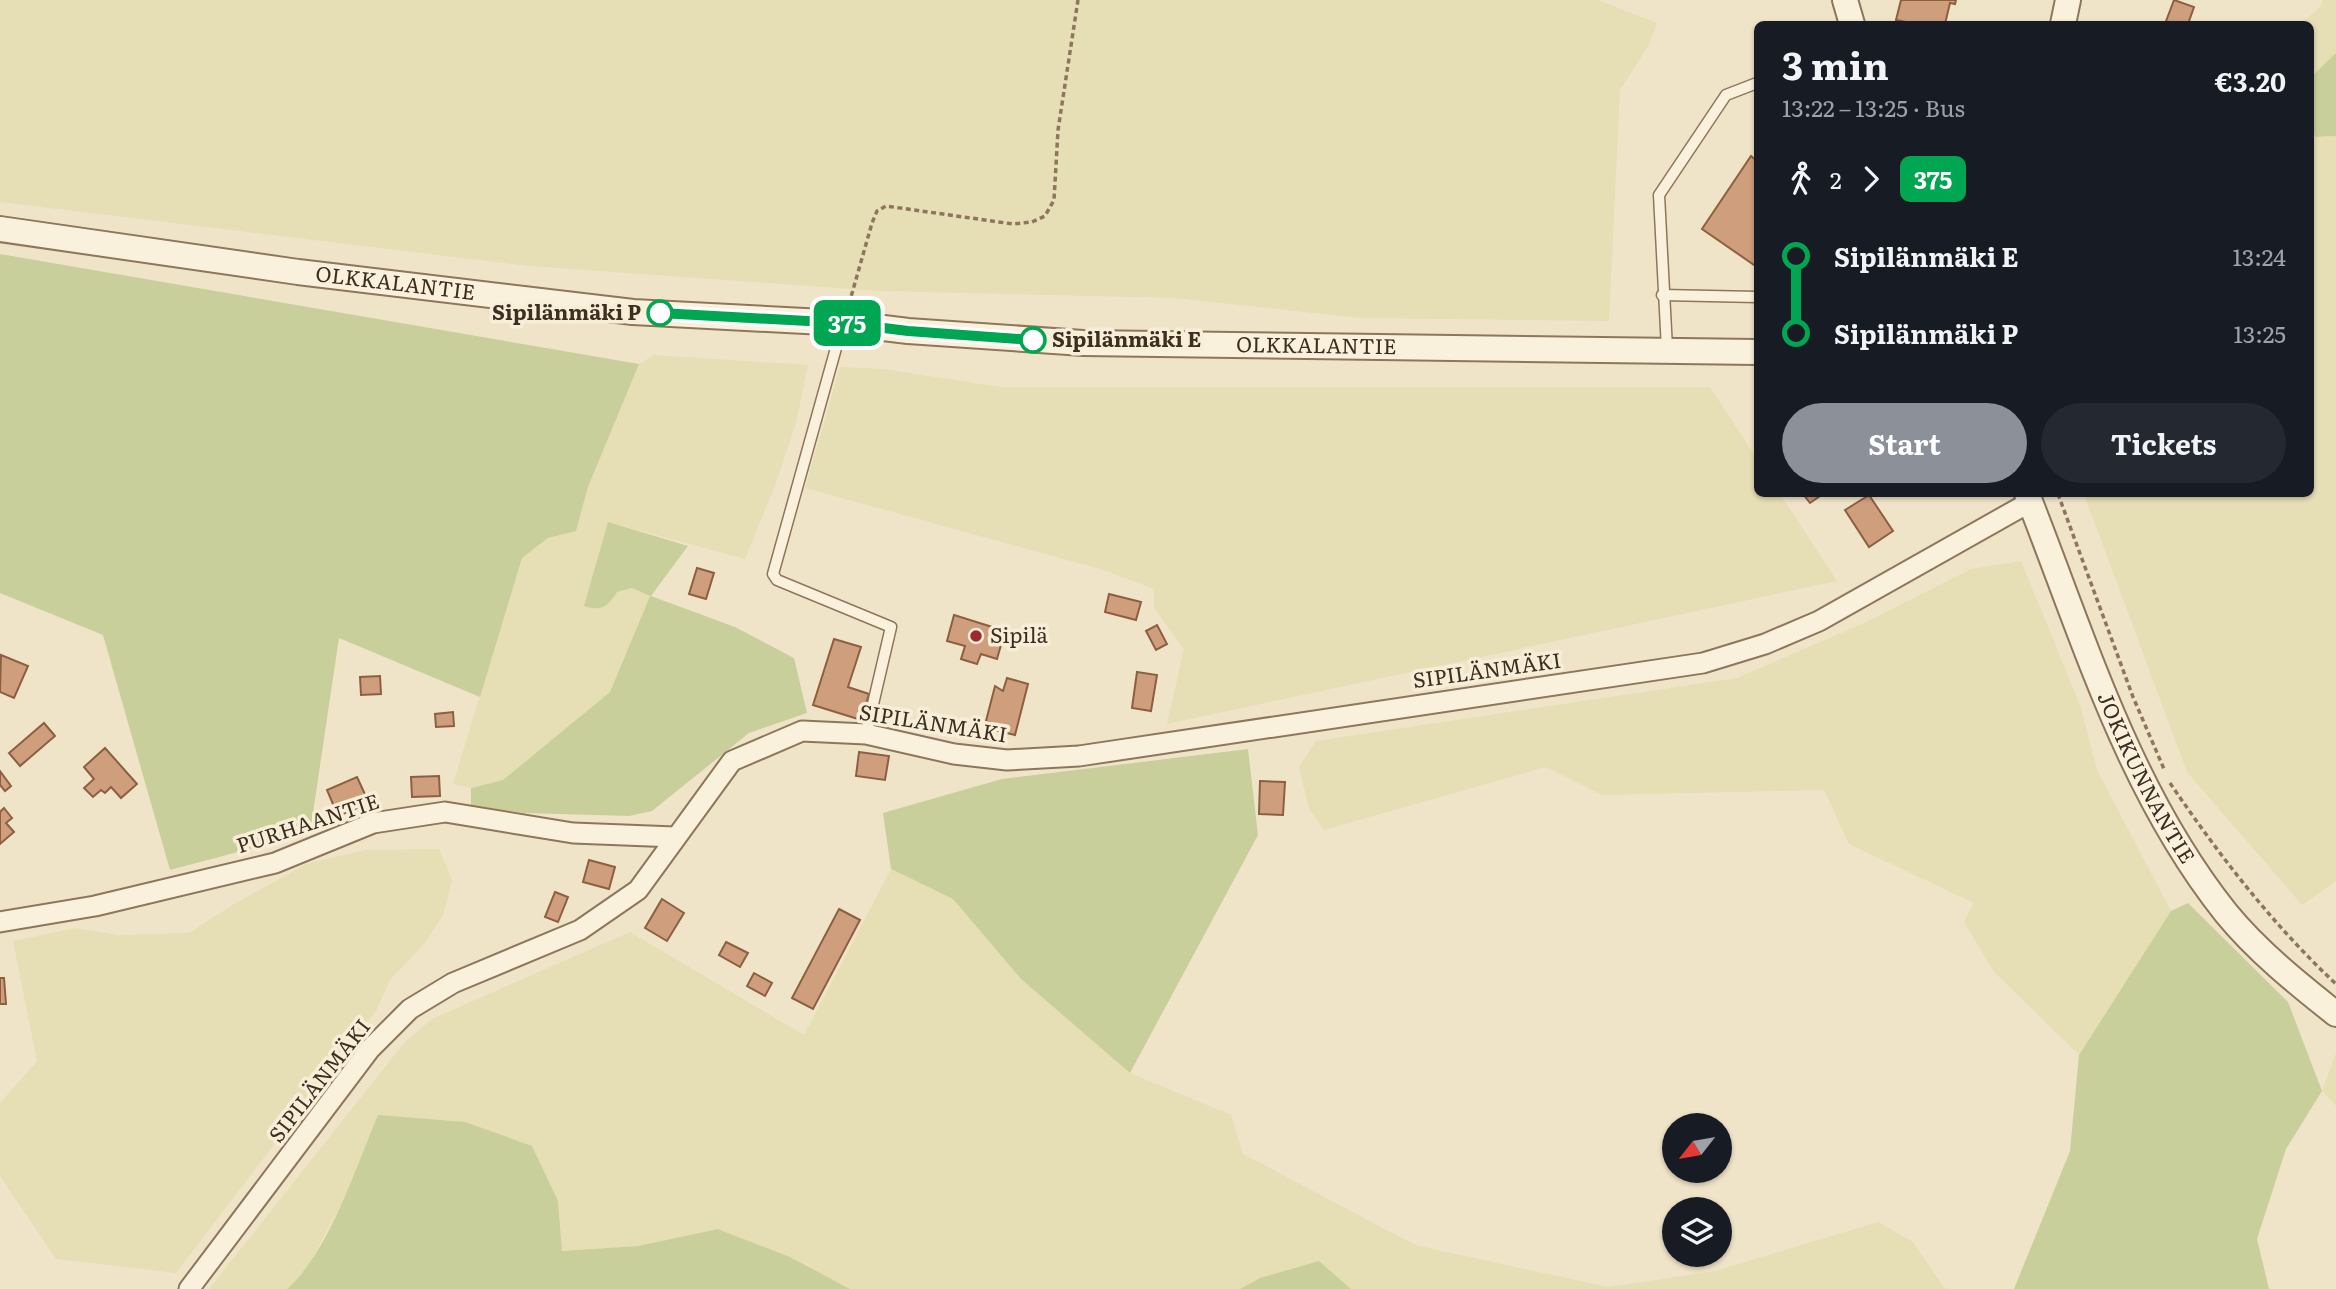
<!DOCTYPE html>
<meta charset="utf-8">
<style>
body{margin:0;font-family:Literata,serif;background:#242831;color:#f1f3f6;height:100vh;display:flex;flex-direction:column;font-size:26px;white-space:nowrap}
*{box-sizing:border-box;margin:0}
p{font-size:23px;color:#9ea1a6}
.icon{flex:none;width:38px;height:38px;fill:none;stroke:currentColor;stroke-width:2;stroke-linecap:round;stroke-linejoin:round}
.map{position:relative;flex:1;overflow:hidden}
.sheet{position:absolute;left:1754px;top:21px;width:560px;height:476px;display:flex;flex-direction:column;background:#171b24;border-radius:10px;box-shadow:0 2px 5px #0004}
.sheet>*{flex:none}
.badge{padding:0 14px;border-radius:10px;font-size:24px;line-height:46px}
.needle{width:46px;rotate:239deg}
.tools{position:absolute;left:1662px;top:1113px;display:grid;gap:14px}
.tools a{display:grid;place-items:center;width:70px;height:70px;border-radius:50%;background:#171b24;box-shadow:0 2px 5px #0004;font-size:35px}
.map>.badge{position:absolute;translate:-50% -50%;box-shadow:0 0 0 4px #fff}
.legs{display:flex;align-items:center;gap:10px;height:77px;padding:0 28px;font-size:23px}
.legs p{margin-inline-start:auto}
.head{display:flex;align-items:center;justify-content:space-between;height:119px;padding:0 28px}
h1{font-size:38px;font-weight:700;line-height:52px}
.cta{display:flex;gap:14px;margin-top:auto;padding:14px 28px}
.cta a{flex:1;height:80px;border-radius:42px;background:#8c9099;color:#fff;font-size:28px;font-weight:700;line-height:80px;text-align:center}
.cta a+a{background:#242831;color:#f1f3f6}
ul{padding:0 28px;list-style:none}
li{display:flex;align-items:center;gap:24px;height:77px;font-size:26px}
li i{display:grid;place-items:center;width:10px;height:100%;margin:0 9px;background:currentColor}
li i::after{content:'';width:18px;height:18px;margin:-9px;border:5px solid;border-radius:50%;background:#171b24}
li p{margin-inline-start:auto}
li:first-child i{background:linear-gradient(#0000 50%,currentColor 0)}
li:last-child i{background:linear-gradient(currentColor 50%,#0000 0)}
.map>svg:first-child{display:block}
</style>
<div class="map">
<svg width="2336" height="1289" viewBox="0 0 2336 1289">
<rect width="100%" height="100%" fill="#f0e4c8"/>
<g fill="#e6deb5">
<polygon points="0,0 1598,0 1657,23 1647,48 1620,90 1609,321 1359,318 1175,298 879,291 528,266 0,202"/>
<polygon points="2323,0 2336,0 2336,53 2310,78 2310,24 2301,24 2321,6"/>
<polygon points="2336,136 2336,881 2302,905 2187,772 2084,494 2310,494 2310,142 2315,137"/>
<polygon points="654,355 808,365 796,423 776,483 745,559 608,522 617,592 632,588 650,596 610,692 503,780 471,788 453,784 522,558 548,538 576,531 588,487 639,364"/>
<polygon points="840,367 884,369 1000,387 1710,387 1757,459 1757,494 1780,494 1837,581 1167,724 1184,649 1154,608 1154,589 1104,570 805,488"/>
<polygon points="2021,561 2080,705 2097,770 2171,911 2079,1055 1994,972 1964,922 1974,903 1849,844 1824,790 1602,795 1545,767 1324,830 1309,809 1299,767 1316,741 1737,678 1862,624 1971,569"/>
<polygon points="439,849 452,880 443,915 425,943 390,980 376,1011 176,1273 56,1259 0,1176 0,1103 37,1061 13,941 75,928 118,935 189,933 234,904 306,864 365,850"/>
<polygon points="891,869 953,899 1021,979 1130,1073 1231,1115 1243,1154 1415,1245 1608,1287 1715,1271 1878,1222 1913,1242 1945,1289 1351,1289 1319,1261 1260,1278 1240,1289 850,1289 790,1257 718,1229 638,1246 562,1251 558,1201 342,1203 303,1275 287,1289 209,1289 404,1043 432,1019 630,932 804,1035"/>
<polygon points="2336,1053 2336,1106 2322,1091"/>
</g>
<g fill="#c9cf9b">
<polygon points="2336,53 2336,136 2315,137 2310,120 2310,78"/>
<polygon points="0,254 639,364 588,487 576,531 548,538 522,558 480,697 339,638 310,833 170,870 103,635 0,593"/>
<path d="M608,522L688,546L651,596L735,627L794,658L807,713L749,733L652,811L629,816L524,813L471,805V788L503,780L610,692L650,596L632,588L617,592C608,606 602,612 584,606Z"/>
<polygon points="1248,749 1258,835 1130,1073 1021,979 953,899 891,869 883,813 1002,779"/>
<polygon points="2188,903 2288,1002 2322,1091 2286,1149 2257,1239 2269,1289 2014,1289 2070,1151 2079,1055 2171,911"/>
<path d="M378,1115L465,1122L532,1146L558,1201L562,1251L638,1246L718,1229L790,1257L850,1289H287C329,1252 356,1167 378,1115Z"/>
<polygon points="1319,1261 1351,1289 1240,1289 1260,1278"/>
</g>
<g fill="#cf9f7d" stroke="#8d5f41" stroke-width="2">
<polygon points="1901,0 1956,0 1955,4 1950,3 1945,24 1915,24 1896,20"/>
<polygon points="2174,0 2194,7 2188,24 2165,24"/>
<polygon points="1751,156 1757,161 1757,267 1702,229"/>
<polygon points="1803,494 1823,494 1810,503"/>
<polygon points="1869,495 1893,531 1869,547 1845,510"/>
<polygon points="697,568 714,573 706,599 689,594"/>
<polygon points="1109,594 1141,602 1136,620 1105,612"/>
<polygon points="954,615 1005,631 997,659 981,654 977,664 961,659 965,646 947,641"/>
<polygon points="1157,625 1167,644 1156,650 1146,631"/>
<polygon points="834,639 861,647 848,687 869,694 861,720 813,705"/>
<polygon points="1,655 28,666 14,698 0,692"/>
<polygon points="1137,672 1157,675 1151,711 1132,708"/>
<polygon points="380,676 381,694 361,695 360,677"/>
<polygon points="1007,678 1028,684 1015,735 990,729 991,723 986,721 995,686 1003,691"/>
<polygon points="453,712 454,726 436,727 435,714"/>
<polygon points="44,723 55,736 20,766 9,753"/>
<polygon points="105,748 137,784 121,798 111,787 105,793 101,790 93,797 84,788 94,779 84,767"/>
<polygon points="859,752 889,756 885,780 856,776"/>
<polygon points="0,771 11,786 5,791 0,785"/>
<polygon points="439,776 440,796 412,797 411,777"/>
<polygon points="357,777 369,803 338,816 327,790"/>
<polygon points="1260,781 1285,782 1283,815 1259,814"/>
<polygon points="4,808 12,818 6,823 14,832 0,844 0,812"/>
<polygon points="589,860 615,867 609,889 583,882"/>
<polygon points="555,892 568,897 558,922 545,917"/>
<polygon points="662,899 684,913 667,941 645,928"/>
<polygon points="839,909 860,920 813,1009 792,998"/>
<polygon points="726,942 748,953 740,967 719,955"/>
<polygon points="754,973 772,983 765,996 747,986"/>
<polygon points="0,978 4,978 6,1004 0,1004"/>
</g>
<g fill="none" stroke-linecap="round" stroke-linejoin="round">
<g stroke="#8d765c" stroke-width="13">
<g id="service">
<polyline points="1662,295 1757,297"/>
<polyline points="843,323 773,574 777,580 891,627 866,734"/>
<polyline points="1667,349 1659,195 1726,95 1757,83"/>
</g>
</g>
<g stroke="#8d765c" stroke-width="23">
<g id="minor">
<polyline points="0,922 95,906 275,863 373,823 445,812 573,833 675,837"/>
<polyline points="189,1289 370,1049 410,1009 453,983 580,930 638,890 732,761 802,731 866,734 954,754 1007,760 1079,756 1703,663 1765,644 1819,621 2030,502"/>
</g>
</g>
<g stroke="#8d765c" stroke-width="28">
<g id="tertiary">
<polyline points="1845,0 1852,24"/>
<polyline points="2063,24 2068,0"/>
<path id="s1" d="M0,229L298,272L633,312L843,323L908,331L1083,343L1757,352"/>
<path id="s2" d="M2027,494C2084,638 2128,790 2226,913C2257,951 2298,984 2336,1014"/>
</g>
</g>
<g stroke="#8d765c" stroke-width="3.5" stroke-dasharray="5 3.5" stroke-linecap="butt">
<polyline points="849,304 872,223 877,211 886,206 1013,224 1032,222 1045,216 1054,200 1058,130 1078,0"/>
<polyline points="2058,494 2133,697 2164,769"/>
<path d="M2170,783C2219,855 2272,924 2336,984"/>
</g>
<use href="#service" stroke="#faf1dc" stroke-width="10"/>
<use href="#minor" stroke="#faf1dc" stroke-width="19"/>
<use href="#tertiary" stroke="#faf1dc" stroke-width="24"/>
</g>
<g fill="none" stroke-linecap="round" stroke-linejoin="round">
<g stroke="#fff" stroke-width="16">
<polyline id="line-1" points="660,313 844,323 908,331 1033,340"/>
</g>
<use href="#line-1" stroke="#00a651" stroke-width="10"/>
</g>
<g fill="#fff" stroke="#00a651" stroke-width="3.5">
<circle cx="660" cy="313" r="12"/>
<circle cx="1033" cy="340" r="12"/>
</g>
<circle fill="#9e2a2b" stroke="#f7eed8" stroke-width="2.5" cx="976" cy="636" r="7"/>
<g text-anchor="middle" stroke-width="7" stroke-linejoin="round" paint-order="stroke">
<g font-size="21" fill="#3d2e20" stroke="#f7eed8">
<text dy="7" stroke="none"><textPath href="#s1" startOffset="399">OLKKALANTIE</textPath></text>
<text dy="7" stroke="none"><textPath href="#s1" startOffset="1323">OLKKALANTIE</textPath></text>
<text transform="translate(1487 671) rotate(-8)" y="7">SIPILÄNMÄKI</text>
<text transform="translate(933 724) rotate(9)" y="7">SIPILÄNMÄKI</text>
<text dy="7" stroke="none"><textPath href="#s2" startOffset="308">JOKIKUNNANTIE</textPath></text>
<text transform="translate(308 824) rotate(-18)" y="7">PURHAANTIE</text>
<text transform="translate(320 1081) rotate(-52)" y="7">SIPILÄNMÄKI</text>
</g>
<g font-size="21" font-weight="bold" fill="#3d2e20" stroke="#f7eed8" text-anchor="end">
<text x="641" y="320">Sipilänmäki P</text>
<text x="1052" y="347" text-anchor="start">Sipilänmäki E</text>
</g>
<g font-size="21" fill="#3d2e20" stroke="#f7eed8" text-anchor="start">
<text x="990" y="643">Sipilä</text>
</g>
</g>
</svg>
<div class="tools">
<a><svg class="needle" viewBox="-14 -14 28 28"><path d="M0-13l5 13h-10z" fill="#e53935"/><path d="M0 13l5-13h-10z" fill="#9ea1a6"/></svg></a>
<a><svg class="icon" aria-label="layers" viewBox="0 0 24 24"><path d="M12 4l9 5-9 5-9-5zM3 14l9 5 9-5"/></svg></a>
</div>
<b class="badge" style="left:847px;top:323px;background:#00a651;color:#fff">375</b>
<section class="sheet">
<div class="head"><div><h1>3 min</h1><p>13:22 – 13:25 · Bus</p></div><b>€3.20</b></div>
<div class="legs"><svg class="icon" aria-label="walk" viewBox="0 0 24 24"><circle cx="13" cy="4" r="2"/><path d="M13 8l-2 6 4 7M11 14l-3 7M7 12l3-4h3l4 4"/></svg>2<svg class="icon" aria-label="forward" viewBox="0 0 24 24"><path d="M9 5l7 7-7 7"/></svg><b class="badge" style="background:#00a651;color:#fff">375</b></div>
<ul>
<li><i style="color:#00a651"></i><b>Sipilänmäki E</b><p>13:24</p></li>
<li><i style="color:#00a651"></i><b>Sipilänmäki P</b><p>13:25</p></li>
</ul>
<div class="cta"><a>Start</a><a>Tickets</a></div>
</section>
</div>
